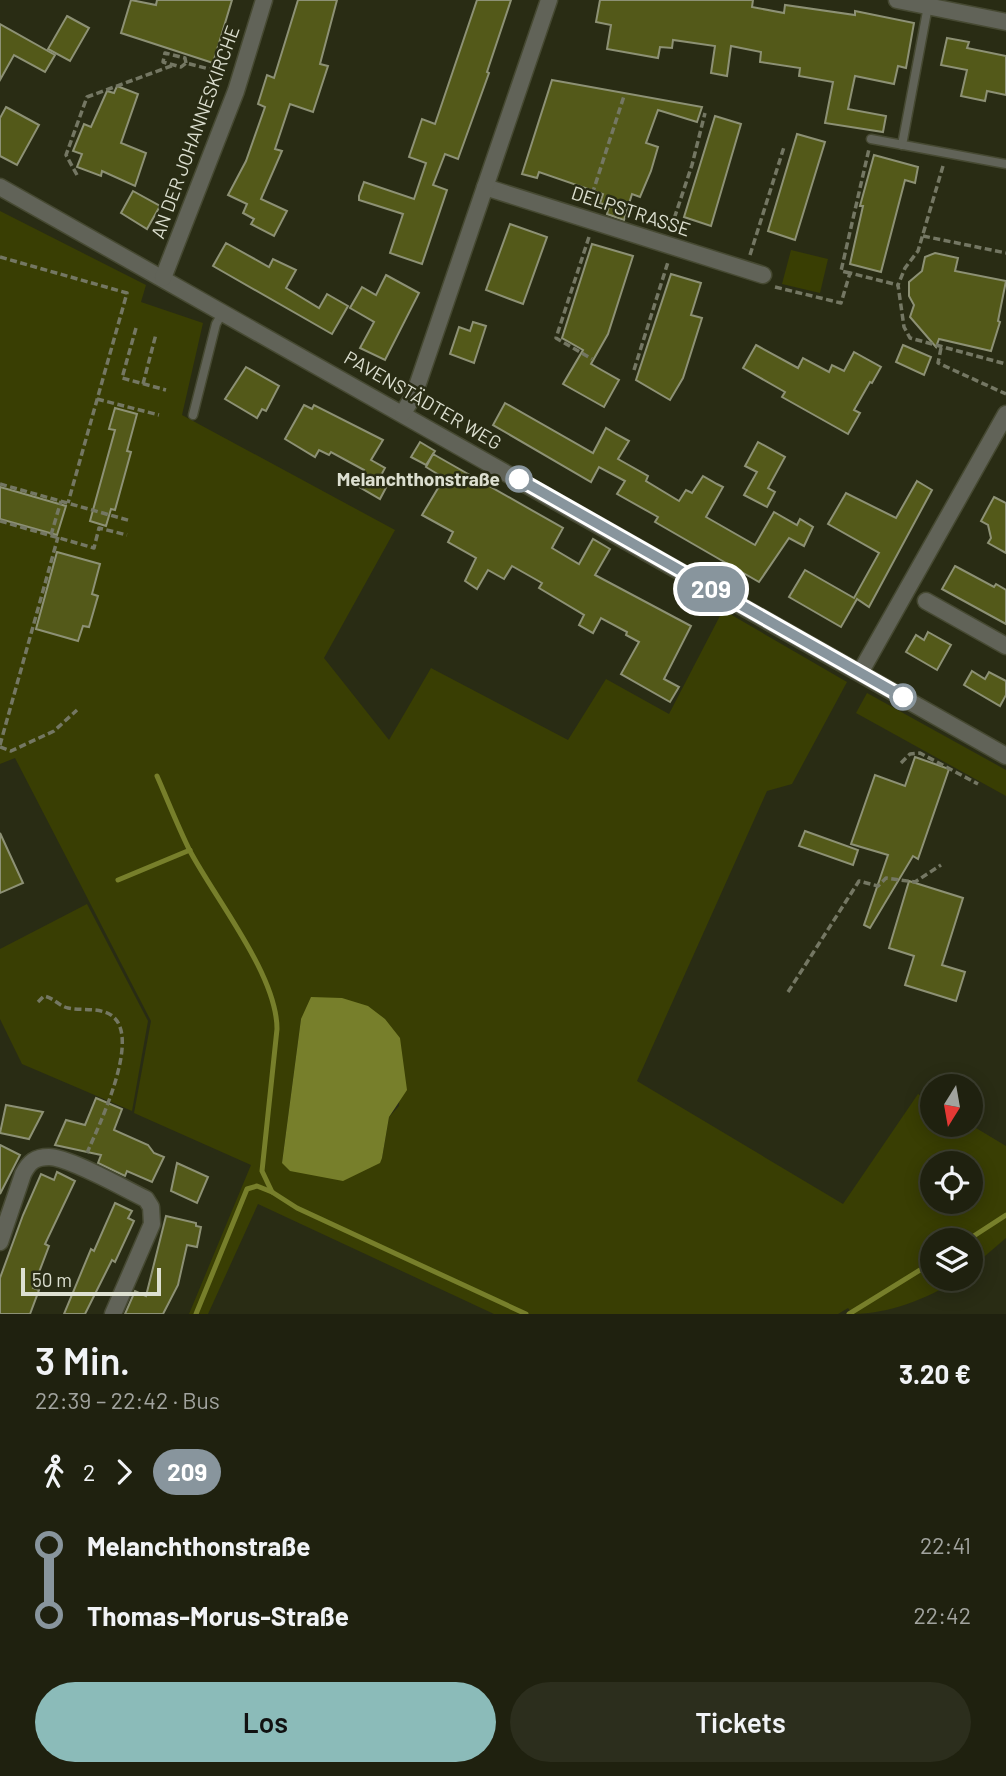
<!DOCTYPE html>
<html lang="de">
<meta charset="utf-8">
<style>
body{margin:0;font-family:Barlow,sans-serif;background:#2c2e1d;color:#f1f3f6;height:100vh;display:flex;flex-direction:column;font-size:26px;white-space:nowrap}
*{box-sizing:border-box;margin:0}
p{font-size:23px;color:#a1a39e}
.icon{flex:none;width:38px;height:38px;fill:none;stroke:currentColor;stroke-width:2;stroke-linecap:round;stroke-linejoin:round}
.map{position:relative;height:1314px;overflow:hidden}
.sheet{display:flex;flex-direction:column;background:#1f210f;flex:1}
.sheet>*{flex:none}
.badge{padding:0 14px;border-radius:23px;font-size:24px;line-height:46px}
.needle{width:46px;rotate:191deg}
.tools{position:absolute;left:920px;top:1074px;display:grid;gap:14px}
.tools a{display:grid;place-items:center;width:63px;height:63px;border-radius:50%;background:#1f210f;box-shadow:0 4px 18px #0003,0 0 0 2px #3c3e2f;font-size:35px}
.scale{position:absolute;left:21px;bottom:18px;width:140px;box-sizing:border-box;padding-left:7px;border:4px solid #dde0d1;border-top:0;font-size:19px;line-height:24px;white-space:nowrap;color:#dde0d1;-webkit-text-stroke:5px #292c14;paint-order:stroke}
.map>.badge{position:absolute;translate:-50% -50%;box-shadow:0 0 0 4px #fff}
.legs{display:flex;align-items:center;gap:10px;height:77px;padding:0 35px;font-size:23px}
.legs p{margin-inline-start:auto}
.headline{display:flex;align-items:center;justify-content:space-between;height:119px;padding:0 35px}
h1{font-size:38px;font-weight:600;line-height:52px}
.cta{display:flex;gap:14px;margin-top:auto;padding:14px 35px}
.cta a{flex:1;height:80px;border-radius:42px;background:#8bbbb9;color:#111;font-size:28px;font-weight:600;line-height:80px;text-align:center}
.cta a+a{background:#2c2e1d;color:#f1f3f6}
ul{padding:0 35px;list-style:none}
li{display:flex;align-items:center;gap:24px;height:70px;font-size:26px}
li i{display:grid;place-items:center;width:10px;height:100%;margin:0 9px;background:currentColor}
li i::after{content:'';width:18px;height:18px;margin:-9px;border:5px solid;border-radius:50%;background:#1f210f}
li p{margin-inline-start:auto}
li:first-child i{background:linear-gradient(#0000 50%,currentColor 0)}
li:last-child i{background:linear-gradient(currentColor 50%,#0000 0)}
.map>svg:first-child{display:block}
</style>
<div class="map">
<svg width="1006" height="1314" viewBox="0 0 1006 1314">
<rect width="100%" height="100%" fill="#292c14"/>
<g fill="#393e03" fill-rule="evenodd">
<path d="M0,211L146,285L141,302L203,323L182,415L395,530L324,658L389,740L431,668L568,740L606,679L669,714L723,610L847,682L792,784L767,791L637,1081L843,1204L918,1094L933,1103V1125H971L1006,1146V1238L971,1268V1241H933V1279H957C929,1299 887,1314 853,1314L848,1308L838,1314H494L258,1204L208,1314H189L251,1165L134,1113L151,1021L15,758L0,764ZM301,1019L400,1038L399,1106L389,1117L382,1158L282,1163ZM933,1164H971V1202H933Z"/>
<polygon points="791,250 828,259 820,293 782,284"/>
<polygon points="867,693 1006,770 1006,796 856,713"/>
<polygon points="87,904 148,1021 132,1111 22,1064 0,1019 0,949"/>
</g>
<polygon fill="#777f2b" points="311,997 342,998 368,1006 385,1019 400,1038 407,1090 389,1117 382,1158 380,1163 343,1181 290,1171 282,1163 301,1019"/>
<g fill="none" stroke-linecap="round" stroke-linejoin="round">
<g stroke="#777f2b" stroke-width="5">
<path d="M157,776C168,801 178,827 190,851C216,900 277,975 277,1029L262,1171L272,1192L297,1208L526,1314"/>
<polyline points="118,880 190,850"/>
<polyline points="966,1241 1006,1215"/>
<polyline points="196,1314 247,1189 257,1186 272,1192"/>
<polyline points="849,1314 933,1262"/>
</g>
</g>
<g fill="#535919" stroke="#8d9175" stroke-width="2">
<polygon points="131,0 156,5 157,0 232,0 213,63 121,33"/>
<polygon points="298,0 337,0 320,64 328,66 313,112 290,104 275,149 282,151 261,199 287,211 274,236 251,224 254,219 243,213 247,204 228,195 246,161 265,107 258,104 267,75 274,78"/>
<polygon points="477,0 511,0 487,72 489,73 458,159 445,154 433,185 447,190 422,264 390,253 403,214 359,200 359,196 364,182 414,199 426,163 409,157 422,119 435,124"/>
<polygon points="600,0 753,0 752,7 784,13 785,5 855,15 855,11 914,23 906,68 898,66 894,84 855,76 848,109 886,116 883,132 825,123 833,82 799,76 800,68 760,62 761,52 731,46 727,76 711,73 715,46 673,40 672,48 660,47 658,58 607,49 611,25 596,22"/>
<polygon points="67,16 89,28 70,61 48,49"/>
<polygon points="0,24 55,55 45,72 14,55 0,80"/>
<polygon points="947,38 969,42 967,48 1006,56 1006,95 987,91 985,101 961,96 967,70 941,65"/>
<polygon points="552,80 702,107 697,122 658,110 646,143 658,147 651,171 640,197 632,194 624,220 607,214 609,206 600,203 603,194 539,172 537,178 522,174"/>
<polygon points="117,86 138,94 121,143 146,153 135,186 102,171 101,176 77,167 82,154 73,151 84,124 91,127 107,91 114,93"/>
<polygon points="6,107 39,125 17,165 0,156 0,118"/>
<polygon points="715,116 741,124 711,226 684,217"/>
<polygon points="797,134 825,142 795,240 768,231"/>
<polygon points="874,155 918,167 915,183 905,180 881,272 850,264 863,206 860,206"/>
<polygon points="133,191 160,206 147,229 121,213"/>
<polygon points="510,224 547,237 523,304 486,290"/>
<polygon points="226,243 269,267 273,259 296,270 286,288 319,308 327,294 348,306 332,334 213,266"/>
<polygon points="592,244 633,256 608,334 591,364 619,380 604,407 563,384 583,350 562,338"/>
<polygon points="935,253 958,258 955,271 1006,281 998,321 1000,322 991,351 939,339 936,347 910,317 914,305 909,296 909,282 922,271 925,257"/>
<polygon points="671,274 701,283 691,315 702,318 683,378 670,400 636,380"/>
<polygon points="386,275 419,293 385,360 360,348 374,322 350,308 362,287 376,295"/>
<polygon points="473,322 486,326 474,363 450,354 459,327 470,331"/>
<polygon points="756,345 798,368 803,358 829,372 832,365 844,371 854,352 881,367 872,383 870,382 854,410 860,413 848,434 782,397 785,392 743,368"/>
<polygon points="903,345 931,357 924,375 896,362"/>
<polygon points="246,367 279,386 266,411 262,409 257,418 225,399"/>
<polygon points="505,403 593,453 606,428 616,434 629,441 618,459 648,476 646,481 679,501 686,490 692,493 703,476 717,484 723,487 706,517 755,545 774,512 797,525 800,519 813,527 804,546 789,538 759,582 655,522 658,517 617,494 625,481 599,467 591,482 493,425"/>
<polygon points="304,405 312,409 314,405 383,440 371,460 385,468 379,479 388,484 380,499 356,485 364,470 331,452 329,455 319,450 315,457 285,439"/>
<polygon points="115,408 137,414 127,451 131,452 115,510 111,509 106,526 90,521 115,430 109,429"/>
<polygon points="420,442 435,451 426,465 411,457"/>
<polygon points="758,442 785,457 768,488 775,492 767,507 744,495 757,472 745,466"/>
<polygon points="433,454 563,528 552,548 579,564 593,539 610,549 595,575 691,626 664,679 679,687 670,702 621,674 639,642 626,635 627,632 601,618 593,633 579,625 584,615 539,588 542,583 512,566 504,579 488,570 477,589 465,581 476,558 448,542 453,532 422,515 444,478 426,467"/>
<polygon points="917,481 932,490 869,607 857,599 841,627 789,597 805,570 854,598 879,553 828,524 846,493 896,518"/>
<polygon points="0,487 66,506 57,535 0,519"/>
<polygon points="994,497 1006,503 1006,553 988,543 991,538 988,525 981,521"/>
<polygon points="57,552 100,564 92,594 98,596 89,627 83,626 78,641 36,629"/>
<polygon points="955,566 994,587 996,584 1006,590 1006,624 942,589"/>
<polygon points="928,632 951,645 937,670 906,652 916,635 924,640"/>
<polygon points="972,671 985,679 989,672 1006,681 1006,695 1000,706 964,685"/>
<polygon points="915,757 949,769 918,859 913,856 870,928 864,925 888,855 851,844 875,775 905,786"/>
<polygon points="805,831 858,850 853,865 799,846"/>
<polygon points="0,833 23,883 0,893"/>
<polygon points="909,881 963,898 942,965 965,972 956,1001 905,985 914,956 889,948"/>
<polygon points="96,1098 122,1109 114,1130 148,1145 154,1153 164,1157 152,1182 127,1171 125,1176 98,1163 101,1155 55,1145 66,1120 85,1125"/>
<polygon points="6,1105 43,1112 29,1139 0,1133"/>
<polygon points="0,1145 20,1155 0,1194"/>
<polygon points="177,1163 208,1177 197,1203 171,1191"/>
<polygon points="57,1172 75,1181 45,1244 49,1246 33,1288 39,1290 30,1314 0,1314 0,1278 23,1215 41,1174 54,1180"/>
<polygon points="115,1203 132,1211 128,1218 134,1221 115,1262 112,1260 85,1314 64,1314 91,1249 94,1251"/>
<polygon points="166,1216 196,1223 196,1226 201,1227 197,1247 187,1245 178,1285 163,1314 125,1314 135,1291 146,1296"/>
</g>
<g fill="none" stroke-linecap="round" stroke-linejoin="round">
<g stroke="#464932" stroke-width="11">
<g id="lane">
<polyline points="871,139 1006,164"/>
<polyline points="902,145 928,6"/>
<polyline points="193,415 216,324 223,312"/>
</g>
</g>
<g stroke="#464932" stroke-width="19">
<g id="street">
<polyline points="897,0 1006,22"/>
<polyline points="0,187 1006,756"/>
<polyline points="485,187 763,275"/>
<polyline points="163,278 236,91 264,0"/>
<polyline points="403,413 414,395 549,0"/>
<polyline points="926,601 1006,646"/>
<polyline points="860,673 1006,414"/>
<path d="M0,1242L23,1174C29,1162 35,1157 49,1157C69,1157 125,1189 146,1199L151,1207L152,1224L113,1314"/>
</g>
</g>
<g stroke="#747763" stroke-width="3.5" stroke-dasharray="7 3.5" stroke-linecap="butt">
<polyline points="186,63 185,58 165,53 163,62 181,67 186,63 225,73"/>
<polyline points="943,166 918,251 905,268 898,285 904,327 910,338 1006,364"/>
<polyline points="77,175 66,155 87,97 174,65"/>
<polyline points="589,204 624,96"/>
<polyline points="671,228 692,165 705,113"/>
<polyline points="923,236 1006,253"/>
<polyline points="589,237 556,338 592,359"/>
<polyline points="750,255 784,147"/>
<polyline points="0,257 127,293 68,503"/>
<polyline points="850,273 841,271 869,149"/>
<polyline points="775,287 841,303 850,273 898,285"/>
<polyline points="136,328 122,378 166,390"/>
<polyline points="941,348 938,363 1006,394"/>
<polyline points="634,370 668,262"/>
<polyline points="143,384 156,334"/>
<polyline points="97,399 159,415"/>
<polyline points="0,484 131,521"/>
<polyline points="0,521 94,548 99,528 127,535"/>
<polyline points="51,535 61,501"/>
<polyline points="0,745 58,537"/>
<polyline points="0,747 11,751 54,731 77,710"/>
<polyline points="901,763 910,754 920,753 978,784"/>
<polyline points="788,992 859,881 878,886 886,878 915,882 941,865"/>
<path d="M38,1002L44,996C54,998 59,1006 68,1008C82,1011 98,1007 111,1015C143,1036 98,1127 87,1153"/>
</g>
<use href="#lane" stroke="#616358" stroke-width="8"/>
<use href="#street" stroke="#616358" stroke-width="16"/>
</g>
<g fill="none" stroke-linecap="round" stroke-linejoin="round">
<g stroke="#fff" stroke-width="16">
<polyline id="line-1" points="519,479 903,697"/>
</g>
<use href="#line-1" stroke="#88959d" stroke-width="10"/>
</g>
<g fill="#fff" stroke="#88959d" stroke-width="3.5">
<circle cx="519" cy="479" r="12"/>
<circle cx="903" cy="697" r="12"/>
</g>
<g text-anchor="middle" stroke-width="5" stroke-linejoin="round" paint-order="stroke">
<g font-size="19" fill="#dde0d1" stroke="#292c14">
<text transform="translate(195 132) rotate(-70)" y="7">AN DER JOHANNESKIRCHE</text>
<text transform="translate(631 211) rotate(18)" y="7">DELPSTRASSE</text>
<text transform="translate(423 400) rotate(30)" y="7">PAVENSTÄDTER WEG</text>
</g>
<g font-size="19" font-weight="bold" fill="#dde0d1" stroke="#292c14" text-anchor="end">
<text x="500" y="486">Melanchthonstraße</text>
</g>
</g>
</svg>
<div class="tools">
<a><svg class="needle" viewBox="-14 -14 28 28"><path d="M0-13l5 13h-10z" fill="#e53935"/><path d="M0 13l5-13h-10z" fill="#a1a39e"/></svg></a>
<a><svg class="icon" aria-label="locate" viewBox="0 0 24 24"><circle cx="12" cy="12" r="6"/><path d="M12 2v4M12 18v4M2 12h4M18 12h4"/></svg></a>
<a><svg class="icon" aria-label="layers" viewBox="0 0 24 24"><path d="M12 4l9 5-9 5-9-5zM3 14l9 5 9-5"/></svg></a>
</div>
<div class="scale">50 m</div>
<b class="badge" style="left:711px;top:589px;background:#88959d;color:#fff">209</b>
</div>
<section class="sheet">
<div class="headline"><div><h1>3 Min.</h1><p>22:39 – 22:42 · Bus</p></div><b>3.20 €</b></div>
<div class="legs"><svg class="icon" aria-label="walk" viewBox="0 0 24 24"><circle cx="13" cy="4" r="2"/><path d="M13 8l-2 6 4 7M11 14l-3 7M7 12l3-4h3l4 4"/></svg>2<svg class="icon" aria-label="forward" viewBox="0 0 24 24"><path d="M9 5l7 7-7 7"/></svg><b class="badge" style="background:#88959d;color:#fff">209</b></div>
<ul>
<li><i style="color:#88959d"></i><b>Melanchthonstraße</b><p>22:41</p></li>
<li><i style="color:#88959d"></i><b>Thomas-Morus-Straße</b><p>22:42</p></li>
</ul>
<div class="cta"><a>Los</a><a>Tickets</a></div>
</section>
